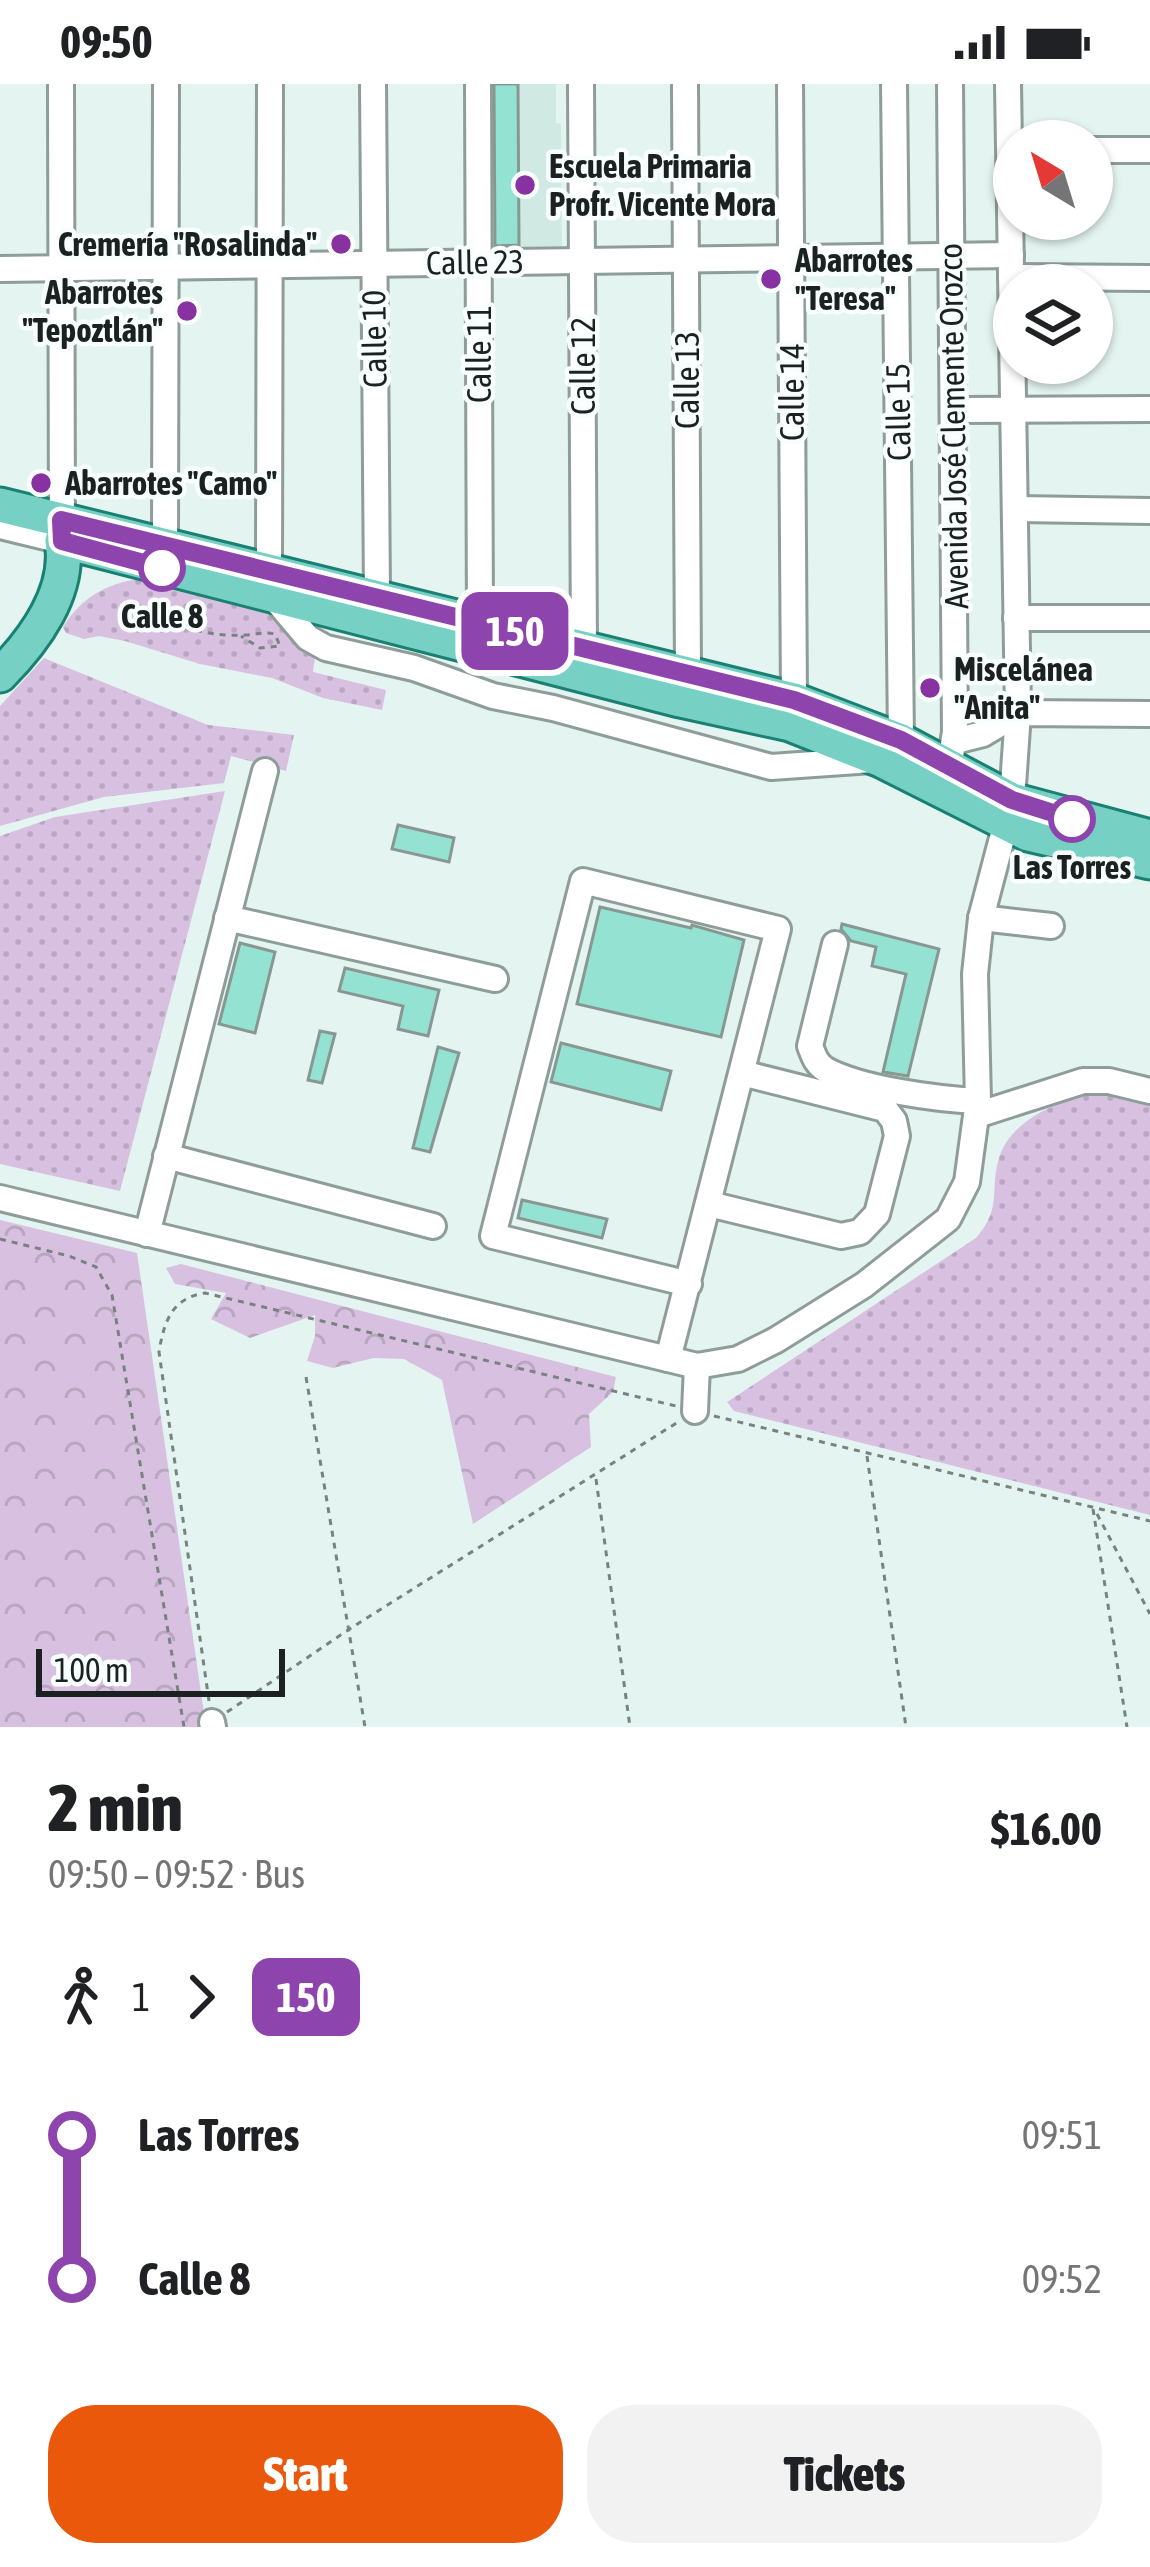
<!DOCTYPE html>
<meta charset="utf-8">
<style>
body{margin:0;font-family:"Asap Condensed",sans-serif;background:#f2f2f2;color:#202124;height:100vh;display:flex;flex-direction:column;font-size:45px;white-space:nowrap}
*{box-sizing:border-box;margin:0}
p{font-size:39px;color:#757577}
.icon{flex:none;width:66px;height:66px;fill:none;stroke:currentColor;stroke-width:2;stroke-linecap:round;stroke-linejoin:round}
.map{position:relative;height:1643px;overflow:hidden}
.side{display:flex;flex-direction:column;background:#fff;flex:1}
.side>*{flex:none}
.badge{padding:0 24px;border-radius:18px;font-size:42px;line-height:78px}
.needle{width:78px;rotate:322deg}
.fabs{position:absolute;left:993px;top:36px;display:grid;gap:24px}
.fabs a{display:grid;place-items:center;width:120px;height:120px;border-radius:50%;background:#fff;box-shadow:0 3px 9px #0004;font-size:60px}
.scale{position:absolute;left:36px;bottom:30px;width:249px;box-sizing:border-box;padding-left:12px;border:6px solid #1b2120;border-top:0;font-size:33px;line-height:42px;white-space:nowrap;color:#1b2120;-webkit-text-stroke:9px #f8fefd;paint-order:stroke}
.map>.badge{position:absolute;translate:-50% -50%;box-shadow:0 0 0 6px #fff}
.legs{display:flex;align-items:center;gap:18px;height:132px;padding:0 48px;font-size:39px}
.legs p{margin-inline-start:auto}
.overview{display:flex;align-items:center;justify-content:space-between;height:204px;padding:0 48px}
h1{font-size:66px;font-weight:800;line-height:90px}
.button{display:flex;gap:24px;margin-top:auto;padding:24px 48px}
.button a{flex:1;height:138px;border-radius:48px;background:#ea580c;color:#fff;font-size:48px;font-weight:800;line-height:138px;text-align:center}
.button a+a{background:#f2f2f2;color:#202124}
ul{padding:0 48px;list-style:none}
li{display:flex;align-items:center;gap:42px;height:144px;font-size:45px}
li i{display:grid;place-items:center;width:18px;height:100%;margin:0 15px;background:currentColor}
li i::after{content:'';width:30px;height:30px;margin:-15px;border:9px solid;border-radius:50%;background:#fff}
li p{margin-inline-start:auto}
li:first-child i{background:linear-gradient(#0000 50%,currentColor 0)}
li:last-child i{background:linear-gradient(currentColor 50%,#0000 0)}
.status{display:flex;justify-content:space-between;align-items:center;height:84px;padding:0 60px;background:#fff;direction:ltr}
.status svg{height:33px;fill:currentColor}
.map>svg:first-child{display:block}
</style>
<div class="status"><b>09:50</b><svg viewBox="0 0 49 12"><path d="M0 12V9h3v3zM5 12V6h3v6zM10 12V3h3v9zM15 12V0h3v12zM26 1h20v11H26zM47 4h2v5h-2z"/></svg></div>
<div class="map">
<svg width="1150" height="1643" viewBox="0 0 1150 1643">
<defs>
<pattern id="grass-dots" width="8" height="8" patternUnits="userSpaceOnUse" patternTransform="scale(3)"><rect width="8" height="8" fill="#d8c1e0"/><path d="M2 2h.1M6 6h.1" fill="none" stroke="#b9a6c0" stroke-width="1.8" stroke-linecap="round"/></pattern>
<pattern id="forest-crowns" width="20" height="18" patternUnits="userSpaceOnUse" patternTransform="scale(3)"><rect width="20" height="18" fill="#d8c1e0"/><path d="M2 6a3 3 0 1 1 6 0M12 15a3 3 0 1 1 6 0" fill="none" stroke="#b9a6c0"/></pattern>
</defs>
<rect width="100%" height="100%" fill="#e4f4f0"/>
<polygon fill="#d1e9e3" points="488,0 556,0 556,39 561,40 562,162 489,164"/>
<g fill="url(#grass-dots)">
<path d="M146,494L270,525L290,554L315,573L313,588L386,606L382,626L323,614L272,594L200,580L125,557L99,552L84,555L66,549L63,543C83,511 110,498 146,494Z"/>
<polygon points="44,574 208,641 294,651 286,687 231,672 224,699 104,713 0,742 0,622"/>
<polygon points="225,707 120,1107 0,1080 0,752 55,733"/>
<path d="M1109,1008L1150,1018V1431L734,1327L727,1318L976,1154C1003,1123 989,1107 999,1074C1012,1032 1070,1011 1109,1008Z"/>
</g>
<g fill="url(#forest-crowns)">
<polygon points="0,1136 137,1169 206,1643 0,1643"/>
<polygon points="181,1180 616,1293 613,1308 589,1330 591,1363 473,1440 442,1296 404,1275 373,1274 333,1284 307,1277 315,1252 315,1231 250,1254 211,1235 226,1209 175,1200 166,1184"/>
</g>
<g fill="#94e3d2" stroke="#899793" stroke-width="3">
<polygon points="494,0 518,0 519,161 495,162"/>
<polygon points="398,741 454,754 449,778 392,765"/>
<polygon points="600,823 691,844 692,841 744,856 721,953 577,920"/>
<polygon points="842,840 939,865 908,992 883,988 906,890 872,882 876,863 851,857 841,845"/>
<polygon points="240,859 275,868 255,949 219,940"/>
<polygon points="345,884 439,906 428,952 398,945 403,922 339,907"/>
<polygon points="320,947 335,950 322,999 308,996"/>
<polygon points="561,959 671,987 661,1026 551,998"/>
<polygon points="438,963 459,969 430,1068 413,1064"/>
<polygon points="522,1116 607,1135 602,1154 518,1134"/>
</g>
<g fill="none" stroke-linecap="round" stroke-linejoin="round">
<g stroke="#8e9d99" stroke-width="30">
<g id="minor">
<polyline points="373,0 377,511"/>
<polyline points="478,0 480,539"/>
<polyline points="581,0 584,564"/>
<polyline points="685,0 688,591"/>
<polyline points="790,0 794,616"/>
<polyline points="894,0 901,657"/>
<polyline points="1092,66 1150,66"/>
<polyline points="0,185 1011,171"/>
<polyline points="1011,193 1150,194"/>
<polyline points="953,326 1150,325"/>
<polyline points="1015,425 1150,427"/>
<polyline points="0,442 62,457 61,0"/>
<polyline points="165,460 166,0"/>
<polyline points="269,485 270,0"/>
<polyline points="270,509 308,554 326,564 414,584 493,612 553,624 771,683 872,676"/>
<polyline points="1016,534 1150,534"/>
<polyline points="955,657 983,650 1018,629 1150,630"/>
<polyline points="949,684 955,648 950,0"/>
<polyline points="227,834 495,895"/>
<polyline points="981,834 1051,842"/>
<path d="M835,860L810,962C814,972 816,980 826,986C861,1005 937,1015 978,1017"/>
<polyline points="977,1031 1083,997 1109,997 1150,1007"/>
<polyline points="166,1072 433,1142"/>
<polyline points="0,1114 697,1282 738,1275 776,1256 864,1201 948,1135 967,1098 978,1017 975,890 981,834 1012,716 1018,629 1008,0"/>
<polyline points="709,1120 841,1152 860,1148 877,1130 897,1052 894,1037 885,1025 742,989"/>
<polyline points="147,1150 265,687"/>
<polyline points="668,1275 778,845 583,797 493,1152 689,1200"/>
<polyline points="695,1327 697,1282"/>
<polyline points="212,1638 213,1643"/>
</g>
</g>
<g stroke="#1a8071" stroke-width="39">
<g id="major">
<polyline points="0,421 794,616 901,657 1012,716 1150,753"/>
<path d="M0,591C34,557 71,507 62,457L680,616L790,640L881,676L1028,750L1150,778"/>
</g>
</g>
<g stroke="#788280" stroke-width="3" stroke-dasharray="6 6" stroke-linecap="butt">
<path d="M168,538L151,542L139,532L151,526C179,544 211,553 245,551C257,551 263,547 275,550L280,562L260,564L241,552"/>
<polyline points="0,1155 69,1172 96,1183 112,1211 184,1643"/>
<polyline points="306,1293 365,1643"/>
<polyline points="714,1332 1150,1437"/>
<polyline points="867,1372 906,1643"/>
<polyline points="596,1395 630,1643"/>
<polyline points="1093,1425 1127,1643"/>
<polyline points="1097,1430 1150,1530"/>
<path d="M209,1617L159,1268C164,1237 172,1214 205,1209L676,1322"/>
<polyline points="227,1628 351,1544 678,1338"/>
</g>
<use href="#minor" stroke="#fff" stroke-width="24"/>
<use href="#major" stroke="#76d1c4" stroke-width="33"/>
</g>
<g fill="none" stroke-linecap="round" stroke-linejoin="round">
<g stroke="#fff" stroke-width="27">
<polyline id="line-1" points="162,484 62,457 61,436 794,616 901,656 1012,716 1072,735"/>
</g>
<use href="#line-1" stroke="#8e44ad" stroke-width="18"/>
</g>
<g fill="#8732a0" stroke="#f8fefd" stroke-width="4.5">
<circle cx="525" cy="101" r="12"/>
<circle cx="341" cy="160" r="12"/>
<circle cx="771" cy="195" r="12"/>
<circle cx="187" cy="227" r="12"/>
<circle cx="41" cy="399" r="12"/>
<circle cx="930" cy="604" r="12"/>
</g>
<g fill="#fff" stroke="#8e44ad" stroke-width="6">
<circle cx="162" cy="484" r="21"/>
<circle cx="1072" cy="735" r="21"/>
</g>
<g text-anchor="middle" stroke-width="9" stroke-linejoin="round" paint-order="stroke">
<g font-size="33" font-weight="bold" fill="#1b2120" stroke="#f8fefd" text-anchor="start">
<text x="549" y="94">Escuela Primaria<tspan x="549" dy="38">Profr. Vicente Mora</tspan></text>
<text x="317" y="172" text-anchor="end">Cremería "Rosalinda"</text>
<text x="795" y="188">Abarrotes<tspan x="795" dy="38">"Teresa"</tspan></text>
<text x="163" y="220" text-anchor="end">Abarrotes<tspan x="163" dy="38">"Tepoztlán"</tspan></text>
<text x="65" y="411">Abarrotes "Camo"</text>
<text x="954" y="597">Miscelánea<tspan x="954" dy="38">"Anita"</tspan></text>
</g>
<g font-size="33" fill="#1b2120" stroke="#f8fefd">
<text transform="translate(475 178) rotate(-1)" y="12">Calle 23</text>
<text transform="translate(374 255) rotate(-91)" y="12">Calle 10</text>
<text transform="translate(479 270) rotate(-90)" y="12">Calle 11</text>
<text transform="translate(583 282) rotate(-90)" y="12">Calle 12</text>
<text transform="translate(687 296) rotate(-90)" y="12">Calle 13</text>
<text transform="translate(792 308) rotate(-90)" y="12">Calle 14</text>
<text transform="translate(898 328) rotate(-91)" y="12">Calle 15</text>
<text transform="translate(953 342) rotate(-91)" y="12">Avenida José Clemente Orozco</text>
</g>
<g font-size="33" font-weight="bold" fill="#1b2120" stroke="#f8fefd">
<text x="162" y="544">Calle 8</text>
<text x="1072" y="795">Las Torres</text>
</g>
</g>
</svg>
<div class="fabs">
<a><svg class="needle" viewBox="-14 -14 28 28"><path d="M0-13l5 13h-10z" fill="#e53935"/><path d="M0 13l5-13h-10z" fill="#757577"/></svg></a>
<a><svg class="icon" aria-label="layers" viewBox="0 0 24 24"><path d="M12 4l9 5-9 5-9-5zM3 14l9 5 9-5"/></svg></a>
</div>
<div class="scale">100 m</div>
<b class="badge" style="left:515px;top:547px;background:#8e44ad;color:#fff">150</b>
</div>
<section class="side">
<div class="overview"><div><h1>2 min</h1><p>09:50 – 09:52 · Bus</p></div><b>$16.00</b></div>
<div class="legs"><svg class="icon" aria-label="walk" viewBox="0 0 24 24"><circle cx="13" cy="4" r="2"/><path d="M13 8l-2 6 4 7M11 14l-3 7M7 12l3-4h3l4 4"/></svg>1<svg class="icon" aria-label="forward" viewBox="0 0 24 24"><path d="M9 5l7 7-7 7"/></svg><b class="badge" style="background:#8e44ad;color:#fff">150</b></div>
<ul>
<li><i style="color:#8e44ad"></i><b>Las Torres</b><p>09:51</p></li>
<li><i style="color:#8e44ad"></i><b>Calle 8</b><p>09:52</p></li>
</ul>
<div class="button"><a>Start</a><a>Tickets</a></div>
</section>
